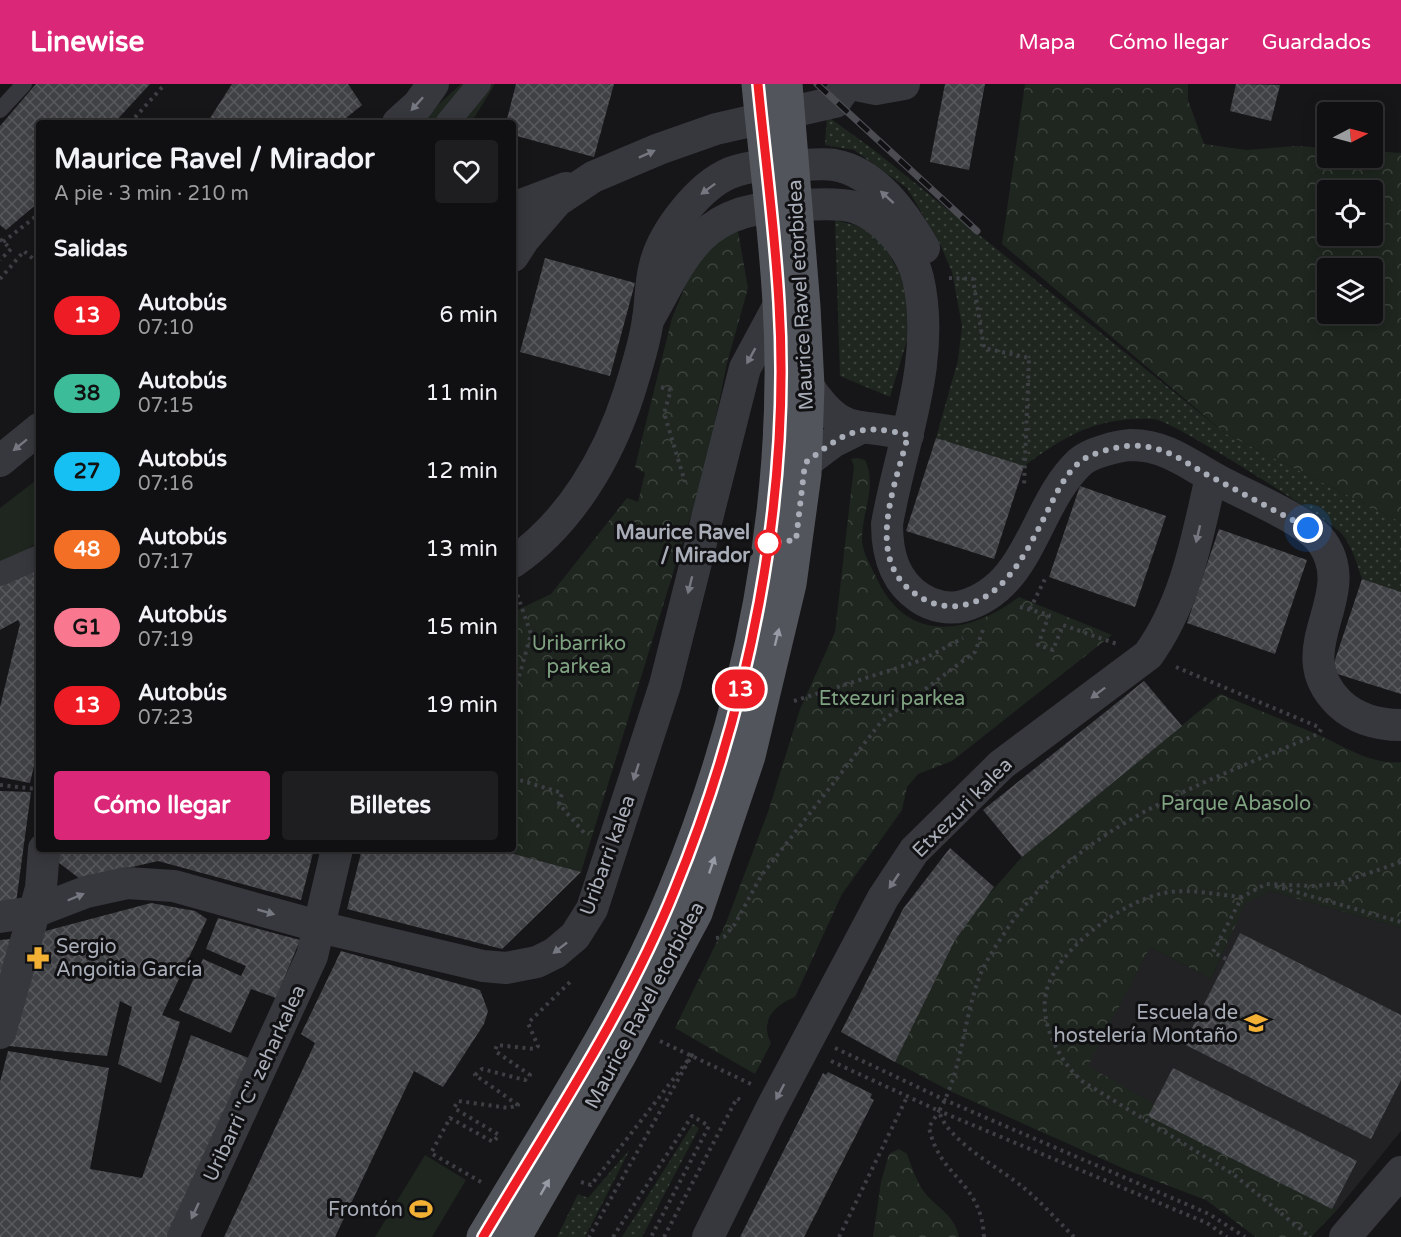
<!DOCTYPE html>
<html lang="es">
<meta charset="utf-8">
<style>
body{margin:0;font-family:"Varela Round",sans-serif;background:#1e1e20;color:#f1f3f6;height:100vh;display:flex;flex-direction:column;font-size:22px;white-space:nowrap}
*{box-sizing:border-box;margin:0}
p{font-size:20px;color:#9c9d9f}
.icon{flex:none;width:33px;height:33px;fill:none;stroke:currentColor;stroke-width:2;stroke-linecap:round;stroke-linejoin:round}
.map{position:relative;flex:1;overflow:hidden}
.details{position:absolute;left:36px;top:36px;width:480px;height:732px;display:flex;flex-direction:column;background:#101012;border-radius:6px;box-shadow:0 3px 15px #0003,0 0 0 2px #303032}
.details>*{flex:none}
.badge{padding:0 12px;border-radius:20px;font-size:21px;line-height:39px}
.needle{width:39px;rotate:84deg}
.fabs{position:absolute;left:1317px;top:18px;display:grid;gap:12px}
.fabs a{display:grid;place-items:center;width:66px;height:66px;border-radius:6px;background:#101012;box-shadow:0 3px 15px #0003,0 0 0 2px #303032;font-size:30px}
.you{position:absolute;width:30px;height:30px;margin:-15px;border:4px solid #fff;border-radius:50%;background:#1a73e8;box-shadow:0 0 0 9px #1a73e833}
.map>.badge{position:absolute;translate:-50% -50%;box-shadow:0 0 0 3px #fff}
h2{padding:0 18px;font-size:22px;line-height:54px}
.round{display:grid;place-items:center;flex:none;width:63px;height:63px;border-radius:6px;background:#1e1e20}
.summary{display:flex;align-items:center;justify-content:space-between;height:102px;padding:0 18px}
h1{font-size:28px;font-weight:800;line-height:45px}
.action{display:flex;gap:12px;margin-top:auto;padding:12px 18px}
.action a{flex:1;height:69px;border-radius:6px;background:#db2777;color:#fff;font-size:24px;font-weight:800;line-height:69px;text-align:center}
.action a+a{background:#1e1e20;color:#f1f3f6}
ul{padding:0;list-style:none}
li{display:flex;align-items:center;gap:18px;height:78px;padding:0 18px}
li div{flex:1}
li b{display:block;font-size:22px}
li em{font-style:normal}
li .badge{min-width:66px;font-weight:700;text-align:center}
header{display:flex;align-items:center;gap:36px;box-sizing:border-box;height:84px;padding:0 30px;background:#db2777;color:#fff}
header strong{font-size:28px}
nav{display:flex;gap:33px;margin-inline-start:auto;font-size:21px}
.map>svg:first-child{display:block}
</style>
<header>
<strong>Linewise</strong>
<nav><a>Mapa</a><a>Cómo llegar</a><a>Guardados</a></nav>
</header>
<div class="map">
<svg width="1401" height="1153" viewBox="0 0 1401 1153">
<defs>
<pattern id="grass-dots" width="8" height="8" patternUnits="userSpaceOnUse" patternTransform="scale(1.5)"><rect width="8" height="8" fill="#1e261f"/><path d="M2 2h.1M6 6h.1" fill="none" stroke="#3c433d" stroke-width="1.8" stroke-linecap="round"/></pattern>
<pattern id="forest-crowns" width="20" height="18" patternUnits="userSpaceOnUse" patternTransform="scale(1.5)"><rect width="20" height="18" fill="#1e261f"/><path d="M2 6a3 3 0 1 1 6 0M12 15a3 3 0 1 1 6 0" fill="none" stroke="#3c433d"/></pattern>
<pattern id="building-cross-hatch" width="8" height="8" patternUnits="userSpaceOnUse" patternTransform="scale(1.5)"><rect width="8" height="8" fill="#404145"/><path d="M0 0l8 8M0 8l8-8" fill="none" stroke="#595a5e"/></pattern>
</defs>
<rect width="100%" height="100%" fill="#161618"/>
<polygon fill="#222225" points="1270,807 1401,844 1401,1047 1337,1126 1148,1032 1087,982 1150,863 1211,895 1245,819"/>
<g fill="url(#grass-dots)">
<path d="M827,32L874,66L1226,350L1401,438V508L1362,495C1357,481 1352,461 1341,449C1326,434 1170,335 1154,335C1098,332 1066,351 1024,382L936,354L958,276L962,242L952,188L940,160L907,104L854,66L825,61Z"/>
<polygon points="835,136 862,143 885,163 907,202 910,246 890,313 840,292"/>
<polygon points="693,1040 699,1044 642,1153 622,1153"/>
<polygon points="630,1065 585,1153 557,1153 578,1110 588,1114"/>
</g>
<g fill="url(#forest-crowns)" fill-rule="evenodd">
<path d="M1025,0H1188V16L1204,60L1246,66L1297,62L1327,64L1328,74H1372L1373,67L1401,69V438L1226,350L1002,160ZM1372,106V152H1328V106ZM1328,184H1372V230H1328Z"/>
<polygon points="738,147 748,204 727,279 700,411 690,434 581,788 495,765 513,765 513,528 551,510 627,414 638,418 645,389 635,383 672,234 696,176 713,159"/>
<path d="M857,374L865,376C877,401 863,426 862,452C861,467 871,482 877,495C907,560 969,551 1019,513L1112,551L952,677L918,690L907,703L902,726L842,810L795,913C775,921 759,936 771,959L755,990L675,944L726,839L768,728L800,625L835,548L854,382L851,375Z"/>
<path d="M1220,610C1251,623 1283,636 1314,649C1343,661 1369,681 1401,678V844L1270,807L1245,820L1211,895L1150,863L1088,982L1154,1020L1149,1032L1337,1126L1311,1153H1256L1206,1116L1127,1086L950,1007L895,978L955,856L975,826L1022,773Z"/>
<path d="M899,1065L907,1070C912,1083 916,1097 925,1109C938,1125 954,1130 959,1153H873L881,1098L889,1070Z"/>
</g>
<g fill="#1e261f">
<polygon points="461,0 495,0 471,39 418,39"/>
<polygon points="39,394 39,457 0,485 0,424"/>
<polygon points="425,1071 466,1096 432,1153 375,1153"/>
</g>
<g fill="url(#building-cross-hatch)">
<polygon points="36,0 150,0 114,39 39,39 39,118 6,146 0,141 0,42"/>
<polygon points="232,0 348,0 362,21 340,39 207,39"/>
<polygon points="516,0 614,0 594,73 513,51 513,39 506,39"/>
<polygon points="945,0 985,0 969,86 930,78"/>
<polygon points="1236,0 1280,1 1271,37 1230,27"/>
<polygon points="545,174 635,199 610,292 520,268"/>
<polygon points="936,354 1024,382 994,475 906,447"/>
<polygon points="1080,402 1166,432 1135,523 1049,493"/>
<polygon points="1219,445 1307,476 1275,570 1187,539"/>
<polygon points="39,482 39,660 30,699 0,693 0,623 20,540 18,536 0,546 0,496"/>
<polygon points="1362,495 1401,508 1401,610 1331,588"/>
<polygon points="1144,597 1182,642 1022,773 983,726"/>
<polygon points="0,707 31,708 16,819 0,819"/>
<polygon points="950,764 994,803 955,856 895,978 841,948 903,825"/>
<polygon points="55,765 314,765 301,816 158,777 80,795 54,775"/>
<polygon points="355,765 495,765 581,788 502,865 347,825 361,769"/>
<polygon points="151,819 195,827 207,835 162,931 180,938 161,999 118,980 132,923 120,917 107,972 9,962 38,849"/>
<polygon points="218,834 300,856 276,914 251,905 231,949 179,926 203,875 241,892 246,882 206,865"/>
<polygon points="1240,849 1401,931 1401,996 1371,1055 1184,960"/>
<polygon points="11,855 0,907 0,856"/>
<polygon points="341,867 480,906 488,927 484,940 443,1003 414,987 335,1153 224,1153 315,959 301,950"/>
<polygon points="191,951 251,975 172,1153 0,1153 0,998 8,967 109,984 90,1085 142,1094"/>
<polygon points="1173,984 1357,1077 1332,1125 1148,1032"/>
<polygon points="828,988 872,1010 870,1014 874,1016 804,1153 740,1153 823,989 826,991"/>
</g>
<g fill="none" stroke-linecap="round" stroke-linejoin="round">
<g stroke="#3d3f44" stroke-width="4" stroke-dasharray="3 4.5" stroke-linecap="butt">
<polyline points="130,39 165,0"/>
<polyline points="0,155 11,165 0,176"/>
<polyline points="3,158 39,130"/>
<polyline points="949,194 973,195 984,264 1029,274 1024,403"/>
<polyline points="0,195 24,167 39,180"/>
<polyline points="661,303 671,306 664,329 685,398"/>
<polyline points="1020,523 1049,531 1038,561 1053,566 1063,541 1117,560"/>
<polyline points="1030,525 1045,495"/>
<polyline points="1176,583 1321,644"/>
<polyline points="513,614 531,550 516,507"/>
<polyline points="794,617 922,576 963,554"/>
<polyline points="513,694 562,709 559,720 586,751"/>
<polyline points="0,701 36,705"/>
<polyline points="1275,802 1401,838"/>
<path d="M1242,813C1217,811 1189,804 1164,809C1122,817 1049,870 1045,915C1042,944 1061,979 1082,997L1233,1090L1310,1153"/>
<polyline points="716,854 724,853 735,840 761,792 881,638 975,568 983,546"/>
<polyline points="1226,875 1213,868 1242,813 1266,800 1312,802 1337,800 1401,778"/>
<polyline points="660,957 751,1000"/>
<polyline points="835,964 945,1016 1209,1130 1245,1153"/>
<polyline points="831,977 939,1027"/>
<polyline points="481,1098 431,1069 450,1034 493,1058 499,1051 454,1024 458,1017 509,1024 518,1021 475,991 482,985 525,996 530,991 495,967 497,961 535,965 538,962 528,939 572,896"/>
<polyline points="581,1098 591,1101 692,971 589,1153"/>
<polyline points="613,1153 692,1032 709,1042 651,1153"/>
<polyline points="664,1153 737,1014 743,1018"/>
<polyline points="839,1153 907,1013"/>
<path d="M984,1153C981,1096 939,1094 929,1043L939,1027L1207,1139L1227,1153"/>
<path d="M1074,1153C1058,1137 1042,1119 1024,1104C1000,1084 947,1057 939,1027C963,986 963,933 981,889C989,871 1001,854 1012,838C1086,737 1207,698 1318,650L1322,644"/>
</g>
<polyline stroke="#37383d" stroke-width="16" points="0,26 24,0"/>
<g stroke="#37383d" stroke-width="24">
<polyline points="447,39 479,0"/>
<polyline points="0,490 39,473"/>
</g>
<g stroke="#37383d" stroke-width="32">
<polyline points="851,0 876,5 904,0"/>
<polyline points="398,39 418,21 433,0"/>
<polyline points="513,124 566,104"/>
<polyline points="513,172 524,155 557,117 593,93 659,65 716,45 835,18 847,0"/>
<path d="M648,236C666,206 681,168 709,146C722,136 738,129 754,126C774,122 836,117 854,123C883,132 911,165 918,194C937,277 901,359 887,440C887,470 894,497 920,514C932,522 949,526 963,522C1031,503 1034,421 1080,378C1090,369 1117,362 1131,361C1169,361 1193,384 1225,400C1250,413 1306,436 1322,458C1361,513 1284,565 1339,619C1356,635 1378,641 1401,641"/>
<path d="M808,302C844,355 855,337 908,351"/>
<polyline points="0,377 39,345"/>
<polyline points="805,379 833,358 859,345"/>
<path d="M513,478C570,439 608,374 629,309C636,286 645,259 648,235C651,217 650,199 655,181C663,148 699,102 730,89C753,80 778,81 802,81C812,81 824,79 834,81C876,88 905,131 924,164"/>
<polyline points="0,833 34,828 86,808 127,799 174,802 332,846 483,882 506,884 537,878 555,869 575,852 592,825 665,601 745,284 779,221"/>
<polyline points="0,949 41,804 44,765"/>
<polyline points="183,1153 312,872 337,765"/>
<path d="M708,1153L771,1025L883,814L914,767L1001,681L1148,571C1186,519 1197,454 1211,393"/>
<polyline points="1345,1153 1401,1088"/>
</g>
<g stroke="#53555c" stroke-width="33">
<path d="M483,1153C550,1040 626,927 675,805C750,622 791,417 779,219C775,146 765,73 758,0"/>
<polyline points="515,1153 620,971 696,829 749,672 790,500 805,390 808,302 804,223 786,0"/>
</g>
<g stroke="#4a4c52" stroke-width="7">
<polyline id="rail" points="817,0 977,147"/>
</g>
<use href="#rail" stroke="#111113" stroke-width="4.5" stroke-dasharray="14" stroke-linecap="butt"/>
</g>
<defs><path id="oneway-solid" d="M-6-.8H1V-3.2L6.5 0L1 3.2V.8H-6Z" transform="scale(1.5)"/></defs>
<g fill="#757881">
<use href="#oneway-solid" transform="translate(417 20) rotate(132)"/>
<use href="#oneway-solid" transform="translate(647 70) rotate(-24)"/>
<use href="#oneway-solid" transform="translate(708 105) rotate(143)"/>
<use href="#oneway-solid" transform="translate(887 113) rotate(-138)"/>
<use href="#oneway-solid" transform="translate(751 272) rotate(119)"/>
<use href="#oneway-solid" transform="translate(20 361) rotate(141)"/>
<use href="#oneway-solid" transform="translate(1198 450) rotate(103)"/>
<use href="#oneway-solid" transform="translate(690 501) rotate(104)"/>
<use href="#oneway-solid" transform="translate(1098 609) rotate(143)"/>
<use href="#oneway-solid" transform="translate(636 688) rotate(108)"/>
<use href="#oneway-solid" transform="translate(894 797) rotate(124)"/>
<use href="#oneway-solid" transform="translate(76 813) rotate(-23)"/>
<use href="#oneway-solid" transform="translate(266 828) rotate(16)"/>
<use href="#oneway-solid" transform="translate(560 864) rotate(142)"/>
<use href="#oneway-solid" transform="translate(780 1008) rotate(118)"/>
<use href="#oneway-solid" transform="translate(195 1127) rotate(115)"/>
</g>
<g fill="#979ba6">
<use href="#oneway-solid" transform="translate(777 553) rotate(-76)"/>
<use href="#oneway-solid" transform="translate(712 781) rotate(-71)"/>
<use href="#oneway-solid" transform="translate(545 1103) rotate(-60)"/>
</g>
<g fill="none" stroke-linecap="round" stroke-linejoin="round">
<g stroke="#fff" stroke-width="14">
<path id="line" d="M483,1153C550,1040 626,927 675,805C749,624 791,416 779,219C775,146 765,73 758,0"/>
</g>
<use href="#line" stroke="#ee1c25" stroke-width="9"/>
<path stroke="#a8adb8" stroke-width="6" stroke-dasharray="0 10.8" d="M768,459L796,456L805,379C844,349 858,338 908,351C897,397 865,469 910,506C928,520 946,526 968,520C1010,509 1032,457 1050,422C1058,406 1067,388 1081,377C1092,369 1115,363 1128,362C1164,359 1186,380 1215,395C1246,411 1277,428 1308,444"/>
</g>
<defs>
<g id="pharmacy-bare" transform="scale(1.8)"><path d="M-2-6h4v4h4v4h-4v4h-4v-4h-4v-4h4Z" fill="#f2b134" stroke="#111113" stroke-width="2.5" paint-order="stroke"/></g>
<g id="university-bare" transform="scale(1.8)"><path d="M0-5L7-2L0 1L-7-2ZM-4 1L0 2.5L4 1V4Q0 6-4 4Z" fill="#f2b134" stroke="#111113" stroke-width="2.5" paint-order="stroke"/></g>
<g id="stadium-bare" transform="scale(1.8)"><path d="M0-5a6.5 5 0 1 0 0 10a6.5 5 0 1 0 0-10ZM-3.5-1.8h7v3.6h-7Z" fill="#f2b134" stroke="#111113" stroke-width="2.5" paint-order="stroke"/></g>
</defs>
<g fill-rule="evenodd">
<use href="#pharmacy-bare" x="38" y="874"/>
<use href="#university-bare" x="1256" y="939"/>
<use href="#stadium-bare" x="421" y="1125"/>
</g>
<circle fill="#fff" stroke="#ee1c25" stroke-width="3" cx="768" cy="459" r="12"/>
<g text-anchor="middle" stroke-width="6" stroke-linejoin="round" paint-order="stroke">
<g font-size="20" fill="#a8adb8" stroke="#111113">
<text transform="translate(800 211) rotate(-93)" y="7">Maurice Ravel etorbidea</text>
<text transform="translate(962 723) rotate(-45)" y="7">Etxezuri kalea</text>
<text transform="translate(607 771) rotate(-70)" y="7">Uribarri kalea</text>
<text transform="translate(644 921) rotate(-62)" y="7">Maurice Ravel etorbidea</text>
<text transform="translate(254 999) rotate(-65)" y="7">Uribarri "C" zeharkalea</text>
</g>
<g font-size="20" font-weight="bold" fill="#a8adb8" stroke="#111113" text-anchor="end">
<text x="750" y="455">Maurice Ravel<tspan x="750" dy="23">/ Mirador</tspan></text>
</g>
<g font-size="20" fill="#7fa381" stroke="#111113">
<text x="579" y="566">Uribarriko<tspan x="579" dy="23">parkea</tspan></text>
<text x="892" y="621">Etxezuri parkea</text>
<text x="1236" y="726">Parque Abasolo</text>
</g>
<g font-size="20" fill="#a8adb8" stroke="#111113" text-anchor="end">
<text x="56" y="869" text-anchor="start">Sergio<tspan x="56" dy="23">Angoitia García</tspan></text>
<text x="1238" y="935">Escuela de<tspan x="1238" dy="23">hostelería Montaño</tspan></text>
<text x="403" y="1132">Frontón</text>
</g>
</g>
</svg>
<div class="fabs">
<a><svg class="needle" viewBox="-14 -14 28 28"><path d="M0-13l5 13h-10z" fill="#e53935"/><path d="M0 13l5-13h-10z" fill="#9c9d9f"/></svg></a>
<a><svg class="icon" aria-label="locate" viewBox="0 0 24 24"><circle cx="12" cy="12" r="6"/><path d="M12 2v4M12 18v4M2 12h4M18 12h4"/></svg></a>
<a><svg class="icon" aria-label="layers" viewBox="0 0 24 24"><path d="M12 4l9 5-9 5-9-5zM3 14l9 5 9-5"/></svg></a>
</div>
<div class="you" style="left:1308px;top:444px"></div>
<b class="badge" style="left:740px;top:605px;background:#ee1c25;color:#fff">13</b>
<section class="details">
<div class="summary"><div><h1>Maurice Ravel / Mirador</h1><p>A pie · 3 min · 210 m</p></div><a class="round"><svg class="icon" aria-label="heart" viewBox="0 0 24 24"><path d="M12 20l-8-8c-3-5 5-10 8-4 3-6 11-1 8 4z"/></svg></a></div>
<h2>Salidas</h2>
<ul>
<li><span class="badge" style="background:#ee1c25;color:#fff">13</span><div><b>Autobús</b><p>07:10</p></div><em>6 min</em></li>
<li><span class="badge" style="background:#3cbc99;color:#111">38</span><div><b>Autobús</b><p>07:15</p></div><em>11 min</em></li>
<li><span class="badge" style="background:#16c0f3;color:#111">27</span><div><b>Autobús</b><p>07:16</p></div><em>12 min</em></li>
<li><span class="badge" style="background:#f36f26;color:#fff">48</span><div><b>Autobús</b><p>07:17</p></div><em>13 min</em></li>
<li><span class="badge" style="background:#f9778f;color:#111">G1</span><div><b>Autobús</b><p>07:19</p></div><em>15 min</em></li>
<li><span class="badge" style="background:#ee1c25;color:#fff">13</span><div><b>Autobús</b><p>07:23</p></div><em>19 min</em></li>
</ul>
<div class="action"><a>Cómo llegar</a><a>Billetes</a></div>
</section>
</div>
